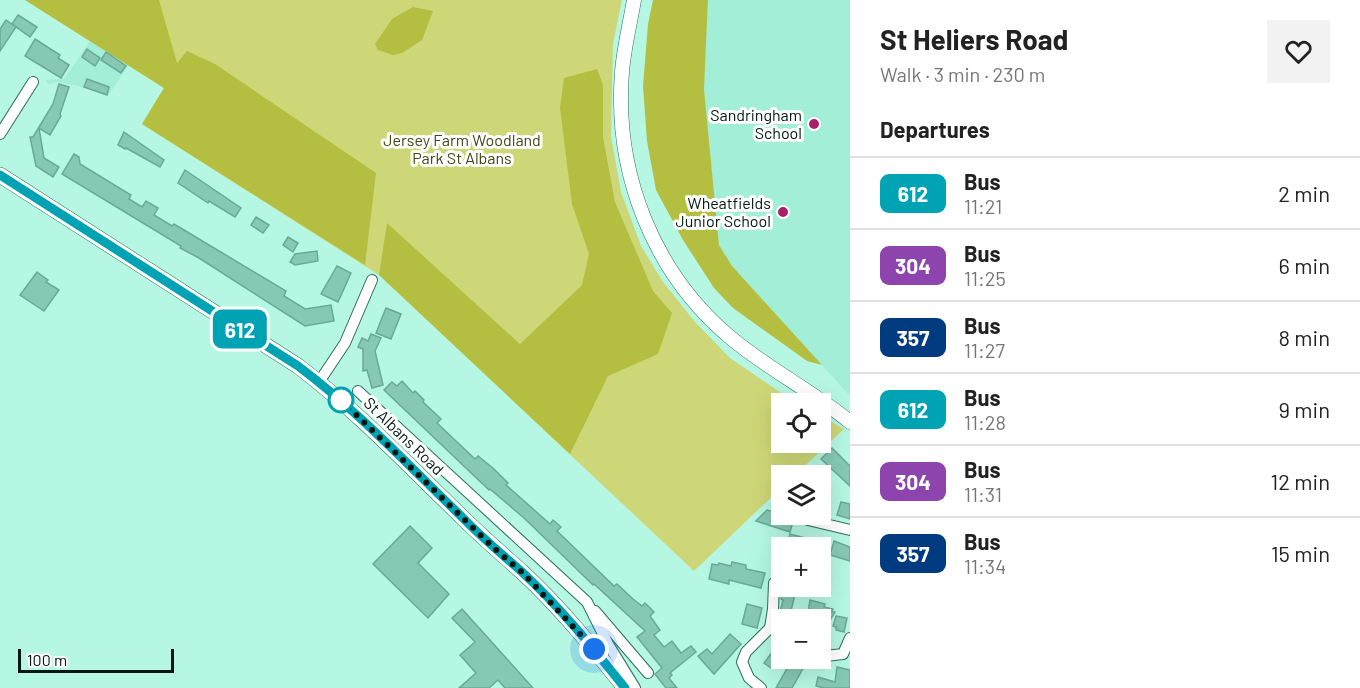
<!DOCTYPE html>
<meta charset="utf-8">
<style>
body{margin:0;font-family:Barlow,sans-serif;background:#f2f2f2;color:#222;height:100vh;display:flex;flex-direction:column;font-size:22px;white-space:nowrap}
*{box-sizing:border-box;margin:0}
p{font-size:20px;color:#767676}
.icon{flex:none;width:33px;height:33px;fill:none;stroke:currentColor;stroke-width:2;stroke-linecap:round;stroke-linejoin:round}
.map{position:relative;flex:1;overflow:hidden}
.details{display:flex;flex-direction:column;background:#fff;width:510px}
.details>*{flex:none}
.badge{padding:0 12px;border-radius:9px;font-size:21px;line-height:39px}
.tools{position:absolute;left:771px;top:393px;display:grid;gap:12px}
.tools a{display:grid;place-items:center;width:60px;height:60px;border-radius:0px;background:#fff;box-shadow:0 6px 24px #0002;font-size:30px}
.scale{position:absolute;left:18px;bottom:15px;width:156px;box-sizing:border-box;padding-left:6px;border:3px solid #001610;border-top:0;font-size:16px;line-height:21px;white-space:nowrap;color:#001610;-webkit-text-stroke:4px #fff;paint-order:stroke}
.you{position:absolute;width:30px;height:30px;margin:-15px;border:4px solid #fff;border-radius:50%;background:#1a73e8;box-shadow:0 0 0 9px #1a73e833}
.map>.badge{position:absolute;translate:-50% -50%;box-shadow:0 0 0 3px #fff}
h2{padding:0 30px;font-size:22px;line-height:54px}
.round{display:grid;place-items:center;flex:none;width:63px;height:63px;border-radius:0px;background:#f2f2f2}
.overview{display:flex;align-items:center;justify-content:space-between;height:102px;padding:0 30px}
h1{font-size:28px;font-weight:700;line-height:45px}
ul{padding:0;list-style:none}
li{display:flex;align-items:center;gap:18px;height:72px;padding:0 30px;border-top:2px solid #e0e0e0}
li div{flex:1}
li b{display:block;font-size:22px}
li em{font-style:normal}
li .badge{min-width:66px;font-weight:700;text-align:center}
main{display:flex;flex:1;min-height:0}
.map>svg:first-child{display:block}
</style>
<main>
<div class="map">
<svg width="850" height="688" viewBox="0 0 850 688">
<rect width="100%" height="100%" fill="#b5f7e2"/>
<g fill="#a2eed6">
<polygon points="708,0 850,0 850,396 732,266 719,245 704,89"/>
<polygon points="90,41 128,65 108,96 79,86 58,82 48,84 46,80 65,78"/>
</g>
<polygon fill="#ced777" points="25,0 622,0 613,44 611,136 621,192 641,246 663,282 696,323 730,358 796,403 782,404 782,442 820,442 821,416 844,429 795,475 782,476 781,488 694,571 379,275 142,124 164,88"/>
<g fill="#b4be41">
<polygon points="25,0 159,0 177,63 187,51 215,64 376,173 365,265 142,124 164,88"/>
<polygon points="653,0 708,0 704,89 719,245 732,266 822,365 807,361 733,308 714,288 683,240 656,190 647,141 643,86 648,24"/>
<polygon points="413,7 433,11 422,40 402,53 393,55 378,50 375,44 392,19"/>
<polygon points="597,69 603,85 603,137 615,202 653,291 672,313 658,354 608,376 570,454 379,275 387,223 520,344 582,285 589,254 572,204 560,108 564,78"/>
</g>
<g fill="#87c8b4" stroke="#69a996" stroke-width="1.5">
<polygon points="18,15 37,27 30,37 12,24"/>
<polygon points="6,20 16,27 0,51 0,29"/>
<polygon points="35,39 60,55 58,58 69,65 61,78 25,56"/>
<polygon points="87,49 100,58 95,66 82,57"/>
<polygon points="106,52 126,66 121,73 101,60"/>
<polygon points="87,79 109,87 107,95 84,87"/>
<polygon points="59,84 69,87 60,114 61,116 50,135 39,128 44,158 59,167 53,177 36,166 30,137 33,137 53,104"/>
<polygon points="124,132 164,160 160,167 126,148 125,149 118,145"/>
<polygon points="74,154 79,157 80,164 131,195 129,199 142,207 146,201 158,208 154,215 172,226 174,224 184,230 286,291 284,296 305,309 331,305 334,321 305,326 199,258 180,248 181,246 62,174"/>
<polygon points="185,170 241,208 235,217 209,201 208,203 178,183"/>
<polygon points="256,217 269,225 263,233 251,225"/>
<polygon points="288,237 298,243 293,252 283,245"/>
<polygon points="317,251 318,261 295,265 290,262 295,254"/>
<polygon points="337,266 351,273 338,302 321,294"/>
<polygon points="37,272 48,280 46,282 59,290 44,311 20,295"/>
<polygon points="386,308 401,314 391,339 376,333"/>
<polygon points="371,334 381,338 375,351 383,385 372,388 367,370 363,371 363,349 358,347 362,338 368,341"/>
<polygon points="402,381 413,393 415,391 424,400 423,402 441,419 437,423 475,459 478,456 494,469 508,483 506,485 550,524 553,520 561,527 557,531 614,586 617,584 633,599 642,606 645,603 654,612 650,616 660,630 654,635 664,647 672,641 681,653 691,646 696,652 670,673 672,675 669,678 677,688 666,688 655,674 662,668 637,637 645,631 594,584 593,585 524,518 490,489 489,490 384,390 392,382 397,386"/>
<polygon points="832,448 850,466 850,486 821,459"/>
<polygon points="841,502 850,504 850,519 837,515"/>
<polygon points="767,510 794,518 790,532 756,521"/>
<polygon points="410,526 432,548 418,563 449,594 428,618 373,564"/>
<polygon points="790,534 809,539 806,548 787,548"/>
<polygon points="834,541 850,547 850,561 830,555"/>
<polygon points="732,562 746,565 746,569 765,573 761,588 729,580 729,584 709,579 712,564 718,565 719,563 731,566"/>
<polygon points="782,586 797,586 790,615 780,612 783,600 781,599"/>
<polygon points="810,600 825,604 824,607 833,609 832,612 835,612 829,622 820,621 821,616 808,613"/>
<polygon points="747,604 762,608 757,628 742,624"/>
<polygon points="462,609 533,688 505,688 498,680 489,688 459,688 476,673 460,655 475,642 452,618"/>
<polygon points="836,616 847,618 844,632 836,630 836,627 833,626"/>
<polygon points="730,634 741,644 714,674 698,656 707,649 712,654"/>
<polygon points="775,648 782,653 771,668 764,663"/>
<polygon points="793,658 809,658 792,688 776,688"/>
<polygon points="837,667 850,670 850,688 824,688 816,686 818,677 835,682"/>
</g>
<g fill="none" stroke-linecap="round" stroke-linejoin="round">
<g stroke="#2d6e5d" stroke-width="12">
<g id="minor">
<polyline points="0,134 33,82"/>
<polyline points="319,382 345,343 372,280"/>
<polyline points="358,391 587,602 608,644 635,688"/>
<polyline points="808,520 850,530"/>
<polyline points="595,611 648,673"/>
<polyline points="770,628 773,609 774,583"/>
<polyline points="820,654 825,656 843,654 850,638"/>
<polyline points="761,688 749,678 742,662 746,652 770,628 782,634"/>
</g>
</g>
<g stroke="#2d6e5d" stroke-width="15">
<path id="tertiary" d="M634,0C630,24 624,47 622,72C614,173 653,273 731,338C768,369 812,391 850,422"/>
</g>
<g stroke="#2d6e5d" stroke-width="16">
<path id="secondary" d="M0,175L298,366C357,411 408,465 462,517C481,536 502,554 522,572C560,607 593,648 625,688"/>
</g>
<use href="#minor" stroke="#fff" stroke-width="10"/>
<use href="#tertiary" stroke="#fff" stroke-width="14"/>
<use href="#secondary" stroke="#fff" stroke-width="15"/>
</g>
<g fill="none" stroke-linecap="round" stroke-linejoin="round">
<g stroke="#fff" stroke-width="14">
<path id="line" d="M0,175L298,366C358,411 408,465 462,517C481,537 502,554 522,572C560,607 593,648 625,688"/>
</g>
<use href="#line" stroke="#00a3b4" stroke-width="9"/>
<polyline stroke="#001610" stroke-width="6" stroke-dasharray="0 10.8" points="341,400 495,549 523,573 594,649"/>
</g>
<g fill="#a8216a" stroke="#fff" stroke-width="2">
<circle cx="814" cy="124" r="6"/>
<circle cx="783" cy="212" r="6"/>
</g>
<circle fill="#fff" stroke="#00a3b4" stroke-width="3" cx="341" cy="400" r="12"/>
<g text-anchor="middle" stroke-width="6" stroke-linejoin="round" paint-order="stroke">
<g font-size="16" fill="#001610" stroke="#fff" text-anchor="end">
<text x="802" y="121">Sandringham<tspan x="802" dy="18">School</tspan></text>
<text x="771" y="209">Wheatfields<tspan x="771" dy="18">Junior School</tspan></text>
</g>
<g font-size="16" fill="#444817" stroke="#fff">
<text x="462" y="146">Jersey Farm Woodland<tspan x="462" dy="18">Park St Albans</tspan></text>
</g>
<g font-size="16" fill="#001610" stroke="#fff">
<text transform="translate(404 436) rotate(44)" y="6">St Albans Road</text>
</g>
</g>
</svg>
<div class="tools">
<a><svg class="icon" aria-label="locate" viewBox="0 0 24 24"><circle cx="12" cy="12" r="6"/><path d="M12 2v4M12 18v4M2 12h4M18 12h4"/></svg></a>
<a><svg class="icon" aria-label="layers" viewBox="0 0 24 24"><path d="M12 4l9 5-9 5-9-5zM3 14l9 5 9-5"/></svg></a>
<a>+</a>
<a>−</a>
</div>
<div class="scale">100 m</div>
<div class="you" style="left:594px;top:649px"></div>
<b class="badge" style="left:240px;top:329px;background:#00a3b4;color:#fff">612</b>
</div>
<section class="details">
<div class="overview"><div><h1>St Heliers Road</h1><p>Walk · 3 min · 230 m</p></div><a class="round"><svg class="icon" aria-label="heart" viewBox="0 0 24 24"><path d="M12 20l-8-8c-3-5 5-10 8-4 3-6 11-1 8 4z"/></svg></a></div>
<h2>Departures</h2>
<ul>
<li><span class="badge" style="background:#00a3b4;color:#fff">612</span><div><b>Bus</b><p>11:21</p></div><em>2 min</em></li>
<li><span class="badge" style="background:#8e44ad;color:#fff">304</span><div><b>Bus</b><p>11:25</p></div><em>6 min</em></li>
<li><span class="badge" style="background:#003b80;color:#fff">357</span><div><b>Bus</b><p>11:27</p></div><em>8 min</em></li>
<li><span class="badge" style="background:#00a3b4;color:#fff">612</span><div><b>Bus</b><p>11:28</p></div><em>9 min</em></li>
<li><span class="badge" style="background:#8e44ad;color:#fff">304</span><div><b>Bus</b><p>11:31</p></div><em>12 min</em></li>
<li><span class="badge" style="background:#003b80;color:#fff">357</span><div><b>Bus</b><p>11:34</p></div><em>15 min</em></li>
</ul>
</section>
</main>
